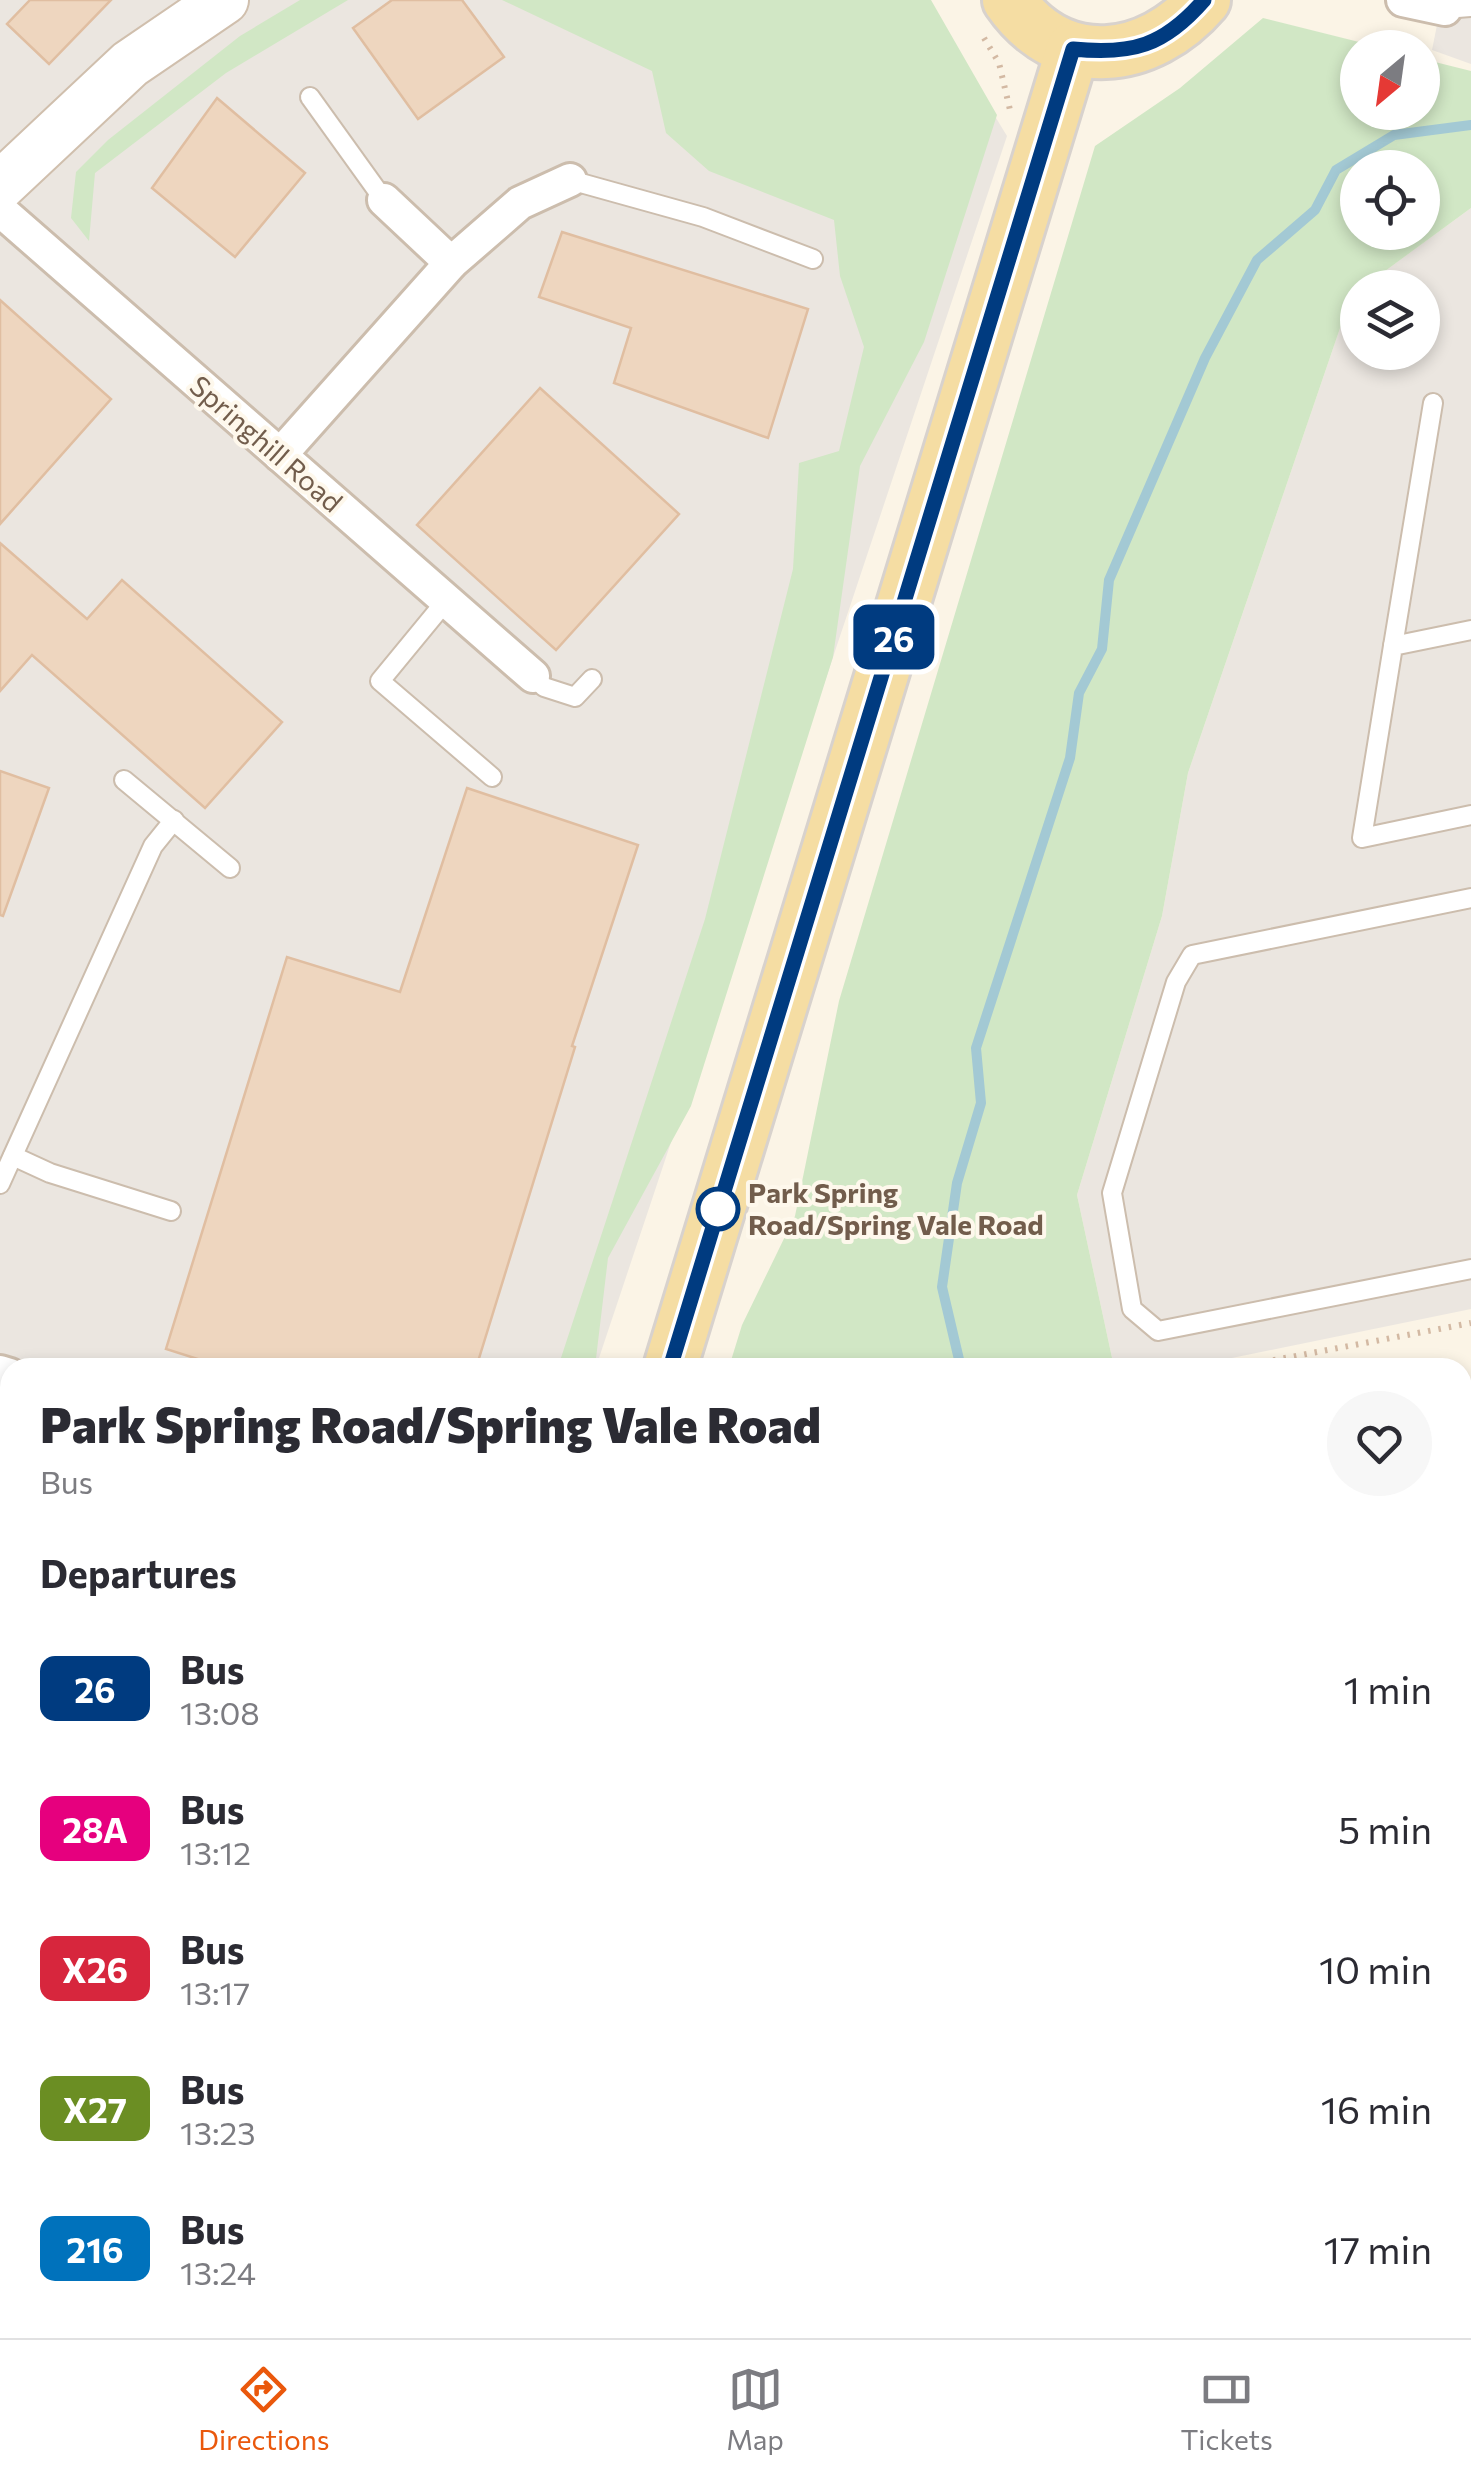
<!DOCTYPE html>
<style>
body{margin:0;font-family:Commissioner,sans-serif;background:#f7f7f7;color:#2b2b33;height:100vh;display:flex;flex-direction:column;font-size:38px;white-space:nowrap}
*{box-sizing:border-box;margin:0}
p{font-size:32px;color:#7c7c81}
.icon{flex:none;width:55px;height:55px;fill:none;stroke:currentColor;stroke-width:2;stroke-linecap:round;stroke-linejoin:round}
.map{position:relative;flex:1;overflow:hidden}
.drawer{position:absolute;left:0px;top:1358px;width:1472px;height:982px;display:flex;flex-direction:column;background:#fff;border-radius:30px 30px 0 0;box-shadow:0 5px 15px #0003}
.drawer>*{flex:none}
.badge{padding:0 20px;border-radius:15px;font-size:35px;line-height:65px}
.needle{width:65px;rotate:209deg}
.tools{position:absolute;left:1340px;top:30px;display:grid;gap:20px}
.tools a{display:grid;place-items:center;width:100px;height:100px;border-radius:50%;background:#fff;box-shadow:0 5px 15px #0003;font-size:50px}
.map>.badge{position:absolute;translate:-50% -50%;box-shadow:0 0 0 5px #fff}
h2{padding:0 40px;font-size:38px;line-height:90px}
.round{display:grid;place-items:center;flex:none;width:105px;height:105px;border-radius:52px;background:#f7f7f7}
.head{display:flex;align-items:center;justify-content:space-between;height:170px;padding:0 40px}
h1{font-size:48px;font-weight:800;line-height:75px}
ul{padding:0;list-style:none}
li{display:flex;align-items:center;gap:30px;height:140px;padding:0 40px}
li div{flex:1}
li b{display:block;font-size:38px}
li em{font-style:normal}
li .badge{min-width:110px;font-weight:700;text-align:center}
.tab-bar{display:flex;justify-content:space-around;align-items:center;height:140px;border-top:2px solid #e1e1e2;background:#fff;font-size:28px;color:#7c7c81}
.tab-bar a{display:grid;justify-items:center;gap:5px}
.tab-bar .current{color:#ea580c}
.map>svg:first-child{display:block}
</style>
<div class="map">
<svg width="1471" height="2338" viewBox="0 0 1471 2338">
<rect width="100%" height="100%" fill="#fbf4e6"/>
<g fill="#ebe6e0">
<polygon points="0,0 924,0 1007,136 596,1367 10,1368 10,2330 318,2330 316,2338 0,2338"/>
<polygon points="1442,0 1471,0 1471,64 1432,50"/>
<polygon points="1471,208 1471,1309 1188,1367 1114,1367 1077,1195 1162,916 1188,773 1351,296 1357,291 1358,352 1422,352 1422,288 1363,287"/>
</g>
<g fill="#d1e7c5" fill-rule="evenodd">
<polygon points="300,0 348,0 226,73 95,173 89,241 71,218 76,172 108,140 240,36"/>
<polygon points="502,0 931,0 997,115 924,342 860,466 833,657 691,1106 608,1258 595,1367 558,1367 705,919 793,569 799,463 839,451 864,347 840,276 834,220 709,171 666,133 652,71"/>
<path d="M1263,18L1379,47L1358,48V112H1422L1423,59L1471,71V208L1351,296L1188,773L1162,916L1077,1195L1114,1367H729L742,1325L795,1216L839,1001L1095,146L1180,88ZM1358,168H1422V232H1358Z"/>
<polygon points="416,2330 976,2330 976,2338 414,2338"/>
<polygon points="1000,2330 1139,2330 1140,2338 1002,2338"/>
</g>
<polygon fill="#bcdae3" stroke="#a3c9d4" stroke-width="2.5" points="550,2330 823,2330 822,2338 549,2338"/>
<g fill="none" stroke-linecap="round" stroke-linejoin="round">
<g stroke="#a3c9d4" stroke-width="10">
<polyline points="961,1368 942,1287 957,1183 981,1103 976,1048 1070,758 1079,693 1102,649 1109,580 1205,358 1257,260 1315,210 1336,170 1394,135 1471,125"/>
<polyline points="948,2331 948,2330"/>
</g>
</g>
<g fill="#eed6bf" stroke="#e0bea1" stroke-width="2.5">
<polygon points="30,0 111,0 49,64 7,24"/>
<polygon points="392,0 462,0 504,57 418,119 353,28"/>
<polygon points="217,98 305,173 235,257 152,188"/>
<polygon points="562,232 808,309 768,438 614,383 631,328 539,297"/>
<polygon points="0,300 111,399 0,524"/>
<polygon points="540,388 679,514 556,650 417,525"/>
<polygon points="0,543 87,619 122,580 282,722 205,808 32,655 0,691"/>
<polygon points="0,771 49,788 3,916 0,915"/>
<polygon points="467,788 638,845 572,1046 575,1047 476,1368 226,1368 166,1349 287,957 400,992"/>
</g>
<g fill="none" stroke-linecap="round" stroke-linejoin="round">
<g stroke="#ccbdad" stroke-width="22">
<g id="lane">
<polyline points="1445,9 1471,7"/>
<polyline points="310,97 384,200"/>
<polyline points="570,180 703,217 813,259"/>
<polyline points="445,602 380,681 492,777"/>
<polyline points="1471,630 1393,646 1362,838 1471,815"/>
<polyline points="1393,646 1433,403"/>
<polyline points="533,676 544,687 575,697 592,679"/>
<polyline points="124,780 230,868"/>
<polyline points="1471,898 1192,955 1176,982 1112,1193 1132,1309 1158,1331 1471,1269"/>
<polyline points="13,1156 50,1173 171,1211"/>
<polyline points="0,1184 153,846 174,820"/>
<polyline points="0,1465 10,1469"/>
</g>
</g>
<g stroke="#ccbdad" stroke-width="38">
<g id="street">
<polyline points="1403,0 1445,9"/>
<polyline points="384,200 451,263"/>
<polyline points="0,210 533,676"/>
<polyline points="280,455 451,263 520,203 570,180"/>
<polyline points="0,1372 10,1375"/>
</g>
</g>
<g stroke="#d0bfad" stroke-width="52">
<polyline id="secondary" points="0,186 130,64 224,0"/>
</g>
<g stroke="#d8d2cd" stroke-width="58">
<g id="primary">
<path d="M1009,0C1061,75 1149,64 1204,0"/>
<polyline points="670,1368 1073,49"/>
<polyline points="377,2338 379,2330"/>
</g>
</g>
<g stroke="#d3b9a3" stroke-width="6" stroke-dasharray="2.5 8" stroke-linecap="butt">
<polyline points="984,38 999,63 1010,110"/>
<polyline points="1232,1368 1471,1323"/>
<polyline points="895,2338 896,2330"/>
</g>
<use href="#lane" stroke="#fff" stroke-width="18"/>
<use href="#street" stroke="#fff" stroke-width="32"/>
<use href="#secondary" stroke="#fff" stroke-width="48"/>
<use href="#primary" stroke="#f5dda3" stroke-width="52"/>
</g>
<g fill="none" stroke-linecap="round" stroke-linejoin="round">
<g stroke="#fff" stroke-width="22">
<path id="line" d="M670,1368L1073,49C1132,55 1164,46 1204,0"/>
</g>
<use href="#line" stroke="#003b80" stroke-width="15"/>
</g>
<circle fill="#fff" stroke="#003b80" stroke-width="5" cx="718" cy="1209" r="20"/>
<g text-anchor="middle" stroke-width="8" stroke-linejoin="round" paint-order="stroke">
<g font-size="28" fill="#725d4c" stroke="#fef8ec">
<text transform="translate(266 444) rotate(41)" y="10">Springhill Road</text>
</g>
<g font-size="28" font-weight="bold" fill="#725d4c" stroke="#fef8ec" text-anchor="start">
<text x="748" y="1203">Park Spring<tspan x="748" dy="32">Road/Spring Vale Road</tspan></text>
</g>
</g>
</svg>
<div class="tools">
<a><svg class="needle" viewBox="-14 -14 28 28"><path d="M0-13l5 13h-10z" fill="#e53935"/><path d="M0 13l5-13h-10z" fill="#7c7c81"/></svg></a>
<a><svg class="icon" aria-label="locate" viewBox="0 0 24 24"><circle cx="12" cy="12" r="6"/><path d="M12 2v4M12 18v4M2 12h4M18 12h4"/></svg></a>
<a><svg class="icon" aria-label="layers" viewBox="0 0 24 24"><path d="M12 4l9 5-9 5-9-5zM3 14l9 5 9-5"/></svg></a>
</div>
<b class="badge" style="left:894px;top:637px;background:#003b80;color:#fff">26</b>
<section class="drawer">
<div class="head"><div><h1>Park Spring Road/Spring Vale Road</h1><p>Bus</p></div><a class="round"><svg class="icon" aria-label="heart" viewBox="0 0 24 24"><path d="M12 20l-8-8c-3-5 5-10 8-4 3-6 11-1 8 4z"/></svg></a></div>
<h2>Departures</h2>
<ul>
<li><span class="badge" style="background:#003b80;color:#fff">26</span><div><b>Bus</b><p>13:08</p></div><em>1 min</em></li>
<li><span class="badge" style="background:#e6007e;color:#fff">28A</span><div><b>Bus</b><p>13:12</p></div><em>5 min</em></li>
<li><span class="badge" style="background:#d7263d;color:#fff">X26</span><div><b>Bus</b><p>13:17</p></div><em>10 min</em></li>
<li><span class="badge" style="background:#6b8e23;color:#fff">X27</span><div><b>Bus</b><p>13:23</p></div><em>16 min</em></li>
<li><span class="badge" style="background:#0072bc;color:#fff">216</span><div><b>Bus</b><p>13:24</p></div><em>17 min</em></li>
</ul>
</section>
</div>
<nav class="tab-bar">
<a class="current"><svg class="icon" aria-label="directions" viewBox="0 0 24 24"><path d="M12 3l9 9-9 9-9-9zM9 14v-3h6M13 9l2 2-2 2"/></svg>Directions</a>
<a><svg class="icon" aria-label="map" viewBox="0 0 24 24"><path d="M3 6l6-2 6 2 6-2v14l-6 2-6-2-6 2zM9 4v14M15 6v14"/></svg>Map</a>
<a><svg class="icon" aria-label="tickets" viewBox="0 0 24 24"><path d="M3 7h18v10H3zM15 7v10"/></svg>Tickets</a>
</nav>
